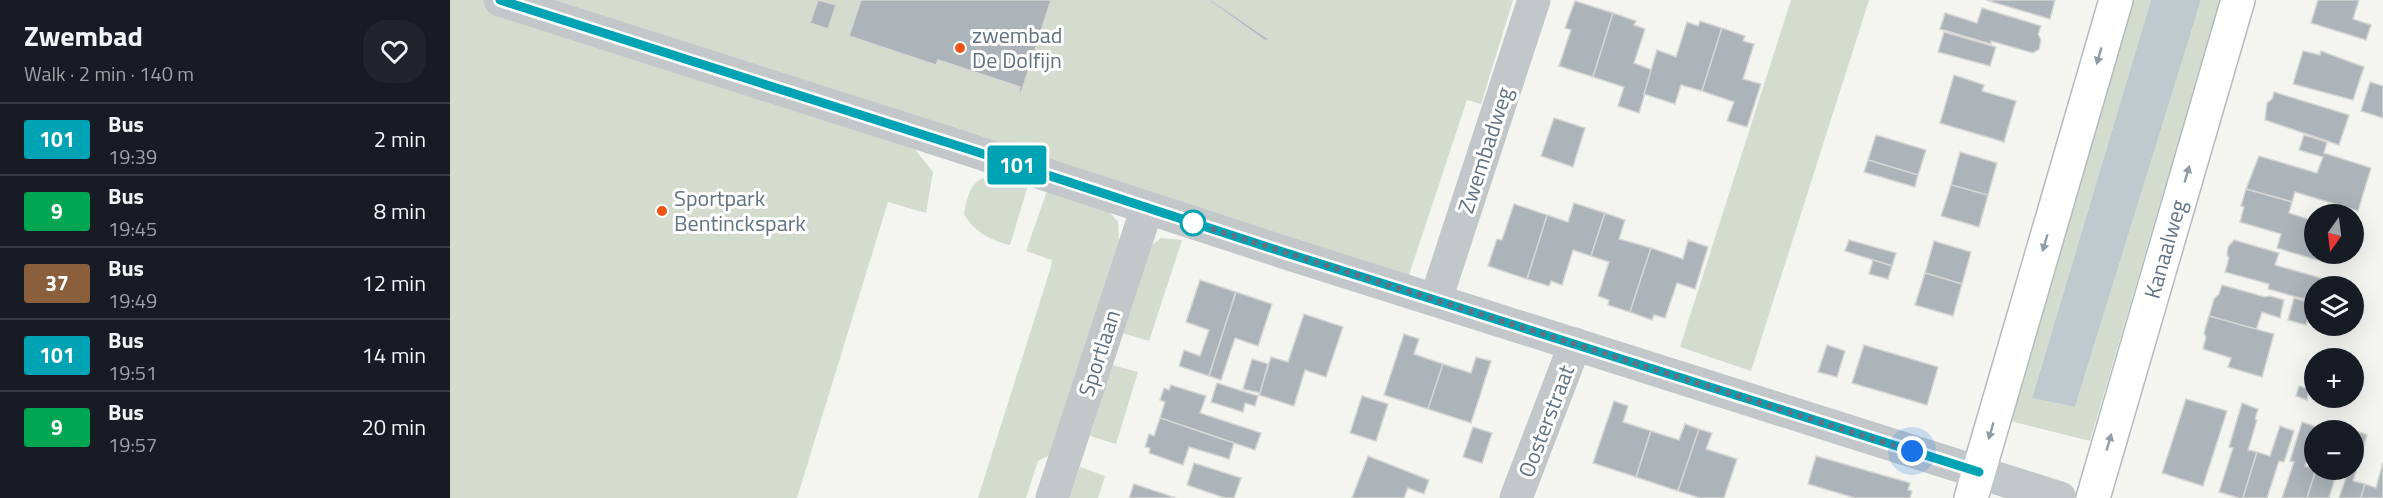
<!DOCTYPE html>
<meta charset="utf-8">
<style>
body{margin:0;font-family:"Titillium Web",sans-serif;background:#20242c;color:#f1f3f6;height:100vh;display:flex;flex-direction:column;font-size:22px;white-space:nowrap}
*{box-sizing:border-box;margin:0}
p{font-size:20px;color:#9ea1a6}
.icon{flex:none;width:33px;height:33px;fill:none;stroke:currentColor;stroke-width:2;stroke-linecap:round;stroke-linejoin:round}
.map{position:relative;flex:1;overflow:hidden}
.drawer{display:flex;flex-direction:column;background:#171b24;width:450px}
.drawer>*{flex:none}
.badge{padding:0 12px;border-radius:4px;font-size:21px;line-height:39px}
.needle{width:39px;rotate:194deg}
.fabs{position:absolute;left:1854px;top:204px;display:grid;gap:12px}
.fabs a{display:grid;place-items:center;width:60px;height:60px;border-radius:50%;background:#171b24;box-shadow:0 6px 24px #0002;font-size:30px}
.you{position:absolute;width:30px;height:30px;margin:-15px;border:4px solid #fff;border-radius:50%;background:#1a73e8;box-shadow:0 0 0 9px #1a73e833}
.map>.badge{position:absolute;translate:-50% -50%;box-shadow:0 0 0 3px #fff}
.round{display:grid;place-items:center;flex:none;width:63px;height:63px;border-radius:24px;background:#20242c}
.head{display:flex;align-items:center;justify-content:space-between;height:102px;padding:0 24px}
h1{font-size:28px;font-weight:700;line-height:45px}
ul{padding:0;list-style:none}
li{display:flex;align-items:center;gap:18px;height:72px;padding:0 24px;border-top:2px solid #363941}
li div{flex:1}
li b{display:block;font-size:22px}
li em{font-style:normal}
li .badge{min-width:66px;font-weight:700;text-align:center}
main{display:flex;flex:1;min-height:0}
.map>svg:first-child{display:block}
</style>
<main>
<section class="drawer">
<div class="head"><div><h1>Zwembad</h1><p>Walk · 2 min · 140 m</p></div><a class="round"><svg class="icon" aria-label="heart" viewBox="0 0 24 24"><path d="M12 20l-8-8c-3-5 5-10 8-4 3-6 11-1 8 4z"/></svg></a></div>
<ul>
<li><span class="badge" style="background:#00a3b4;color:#fff">101</span><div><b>Bus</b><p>19:39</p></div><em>2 min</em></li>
<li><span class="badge" style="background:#00a651;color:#fff">9</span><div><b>Bus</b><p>19:45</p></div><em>8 min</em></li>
<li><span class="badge" style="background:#8b5e3c;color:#fff">37</span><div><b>Bus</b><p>19:49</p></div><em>12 min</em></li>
<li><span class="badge" style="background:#00a3b4;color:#fff">101</span><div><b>Bus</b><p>19:51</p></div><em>14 min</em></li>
<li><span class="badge" style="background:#00a651;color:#fff">9</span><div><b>Bus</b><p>19:57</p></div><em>20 min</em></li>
</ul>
</section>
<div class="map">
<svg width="1933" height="498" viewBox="0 0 1933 498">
<rect width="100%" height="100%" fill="#f4f4f0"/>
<g fill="#d4dcd0">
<polygon points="0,0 1063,0 1031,104 1017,100 956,284 460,143 483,172 476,213 438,202 347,498 0,498"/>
<polygon points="1341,0 1419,0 1301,371 1230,347"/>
<polygon points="1677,0 1701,0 1582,398 1625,407 1751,0 1770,0 1640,441 1556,420"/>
<path d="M546,174L579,182L560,245C541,241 523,231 514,214C519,190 521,179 546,174Z"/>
<polygon points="598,188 656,208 668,222 669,243 602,454 588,461 576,498 528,498 600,270 602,260 576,251"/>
<polygon points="711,238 732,240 699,341 673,333 702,245"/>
<polygon points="662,365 688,372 666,444 640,436"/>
<polygon points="630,467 655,476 648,498 619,498"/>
</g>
<polygon fill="#bfc9ce" points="1701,0 1751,0 1625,407 1582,398"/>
<g fill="#acb4b9" stroke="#d5d5d3" stroke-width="1.5">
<polygon points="368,0 386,5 378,29 360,23"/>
<polygon points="411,0 601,0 571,93 569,91 570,87 488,60 486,65 399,36"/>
<polygon points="758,0 761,0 818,39 816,41"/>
<polygon points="1536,0 1605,0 1600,19"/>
<polygon points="1868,0 1909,0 1903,19 1921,25 1916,40 1861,23"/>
<polygon points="1125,1 1163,13 1143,77 1109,66 1121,30 1115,28"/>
<polygon points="1532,8 1591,26 1588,34 1591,40 1589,49 1583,53 1541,41 1541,44 1490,29 1495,13 1527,23"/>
<polygon points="1163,13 1186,21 1184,25 1195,29 1184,63 1202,70 1189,113 1168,106 1174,87 1143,77"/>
<polygon points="1250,21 1272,28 1252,91 1231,85 1225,104 1194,94 1207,50 1226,57 1237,22 1248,26"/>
<polygon points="1272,28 1295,36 1293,41 1304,44 1293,79 1311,84 1297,127 1277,121 1284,102 1252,91"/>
<polygon points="1494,32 1546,47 1540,66 1488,52"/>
<polygon points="1853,51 1870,55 1871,51 1914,67 1903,100 1843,84"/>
<polygon points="1504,75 1534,85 1532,91 1566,101 1554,142 1490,123"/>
<polygon points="1920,82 1933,86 1933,118 1911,111"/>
<polygon points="1824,92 1899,115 1889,145 1815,120 1817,103 1822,99"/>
<polygon points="1104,118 1135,128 1123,167 1091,156"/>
<polygon points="1426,135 1476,150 1468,175 1418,160"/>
<polygon points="1854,135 1877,142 1874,153 1921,168 1908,211 1845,192 1842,202 1796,189 1809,156 1867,173 1873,157 1849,150"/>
<polygon points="1510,152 1547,163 1538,195 1501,185"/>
<polygon points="1418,160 1468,175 1465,187 1414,172"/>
<polygon points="1501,185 1538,195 1529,227 1491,216"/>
<polygon points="1796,189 1842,202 1839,213 1864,221 1864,254 1880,254 1877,263 1827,248 1831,234 1790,222 1794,207 1791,206"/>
<polygon points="1124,203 1155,213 1141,256 1123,250 1112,285 1101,281 1099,286 1077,279 1097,215 1118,222"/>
<polygon points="1064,204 1097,215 1077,279 1038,266 1047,239 1052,240"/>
<polygon points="1155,213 1175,220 1169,239 1201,248 1180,312 1158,305 1159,300 1148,296 1159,262 1141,256"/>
<polygon points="1238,240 1258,247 1245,289 1227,283 1215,318 1204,315 1202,320 1180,312 1201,248 1233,259"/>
<polygon points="1399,240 1446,253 1442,266 1395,251"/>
<polygon points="1784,240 1829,253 1825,265 1881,281 1879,286 1864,286 1864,302 1818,289 1819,284 1775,272 1779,258 1777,255 1778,247"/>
<polygon points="1484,241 1521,252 1512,284 1475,273"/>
<polygon points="1423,260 1442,266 1438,279 1419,274"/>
<polygon points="1475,273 1512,284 1503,316 1465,305"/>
<polygon points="750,280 786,292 759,376 729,366 734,350 750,356 759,330 736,322"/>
<polygon points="1772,285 1815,297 1820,296 1834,300 1830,318 1812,312 1806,330 1759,316 1764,299 1769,294"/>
<polygon points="786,292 822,304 808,346 785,338 771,380 759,376"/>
<polygon points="1844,298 1863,303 1856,325 1838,320"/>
<polygon points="854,314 893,327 876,377 855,370 844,406 809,395 821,357 838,362"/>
<polygon points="1759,316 1824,334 1812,377 1778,367 1781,358 1753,349 1756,337 1754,333"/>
<polygon points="954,334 969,339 964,354 993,364 978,409 934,395"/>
<polygon points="1377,345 1395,351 1387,377 1368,372"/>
<polygon points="1414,345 1488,367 1477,405 1402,383"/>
<polygon points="1026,357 1041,361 1021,423 978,409 993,364 1021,373"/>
<polygon points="802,359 818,364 810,393 793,389"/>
<polygon points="767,383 808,396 805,406 795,403 793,412 761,402"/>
<polygon points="721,385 756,396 750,413 811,433 805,450 710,418 715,402 710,400 714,388 719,390"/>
<polygon points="1849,386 1859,389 1857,400 1846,396"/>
<polygon points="912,396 938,404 926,441 900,433"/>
<polygon points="1736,399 1777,411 1753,486 1712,473"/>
<polygon points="1164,401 1178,406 1173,422 1201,431 1186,477 1143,463"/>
<polygon points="1792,403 1808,409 1805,419 1807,420 1798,450 1807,452 1793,498 1789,498 1769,492 1783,448 1779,447"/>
<polygon points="710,418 784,443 779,459 739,447 733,465 699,453 700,448 695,447 699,434 704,436"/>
<polygon points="1852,422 1867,427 1855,466 1866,470 1857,498 1832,498 1844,462 1840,461"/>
<polygon points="1235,424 1249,429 1228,491 1186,477 1201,431 1229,440"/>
<polygon points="1830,426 1844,431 1834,462 1829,461 1817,498 1793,498 1807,452 1820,456"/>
<polygon points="1023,427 1042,433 1032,463 1013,457"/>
<polygon points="1249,429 1262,433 1256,449 1287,459 1274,498 1250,498 1228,491"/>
<polygon points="1904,430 1917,435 1903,481 1915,484 1911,498 1889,498 1896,478 1890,476 1892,470 1904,470"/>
<polygon points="918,456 979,480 974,494 958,488 954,498 902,498"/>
<polygon points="1366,456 1460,483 1458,490 1462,491 1460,498 1405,498 1358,484"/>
<polygon points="1933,462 1933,498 1911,498 1915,484 1926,488"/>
<polygon points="744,463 791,478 784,498 775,498 737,485"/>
<polygon points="1866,470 1875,473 1877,470 1892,470 1890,476 1886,475 1879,498 1857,498"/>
<polygon points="684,484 726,498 679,498"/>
</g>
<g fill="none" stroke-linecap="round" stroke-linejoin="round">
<g stroke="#b5babf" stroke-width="36">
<g id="secondary">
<polyline points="1521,498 1666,0"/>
<polyline points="1643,498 1788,0"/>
</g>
</g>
<g stroke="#c3c7ca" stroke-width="33">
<polyline points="50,0 502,144 833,252 1610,498"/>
<polyline points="986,299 1084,0"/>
<polyline points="602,498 697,208"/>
<polyline points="1066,498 1125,344"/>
</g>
<use href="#secondary" stroke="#fff" stroke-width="33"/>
</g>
<defs><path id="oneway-solid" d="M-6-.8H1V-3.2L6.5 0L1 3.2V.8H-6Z" transform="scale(1.5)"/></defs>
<g fill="#909ca8">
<use href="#oneway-solid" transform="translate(1649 56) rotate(106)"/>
<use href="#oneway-solid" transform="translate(1737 174) rotate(-74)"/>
<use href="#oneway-solid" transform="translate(1595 243) rotate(106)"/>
<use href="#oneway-solid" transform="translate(1541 431) rotate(106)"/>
<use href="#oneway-solid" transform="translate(1659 442) rotate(-74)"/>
</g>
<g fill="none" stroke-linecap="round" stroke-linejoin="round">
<g stroke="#fff" stroke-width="14">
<polyline id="line" points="50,0 521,150 833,252 1529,472"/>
</g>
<use href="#line" stroke="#00a3b4" stroke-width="9"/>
<polyline stroke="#617283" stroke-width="6" stroke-dasharray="0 10.8" points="743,223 1462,451"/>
</g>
<g fill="#f15413" stroke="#fff" stroke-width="2">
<circle cx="510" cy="48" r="6"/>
<circle cx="212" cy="211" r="6"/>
</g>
<circle fill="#fff" stroke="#00a3b4" stroke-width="3" cx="743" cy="223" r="12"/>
<g text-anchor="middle" stroke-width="6" stroke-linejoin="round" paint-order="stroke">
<g font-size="22" fill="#617283" stroke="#fff" text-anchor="start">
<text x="522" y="43">zwembad<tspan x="522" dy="25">De Dolfijn</tspan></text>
<text x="224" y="206">Sportpark<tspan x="224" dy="25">Bentinckspark</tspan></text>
</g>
<g font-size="22" fill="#617283" stroke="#fff">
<text transform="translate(1035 150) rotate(-72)" y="8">Zwembadweg</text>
<text transform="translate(1715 249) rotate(-74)" y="8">Kanaalweg</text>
<text transform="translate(649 353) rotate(-72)" y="8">Sportlaan</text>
<text transform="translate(1096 421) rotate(-69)" y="8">Oosterstraat</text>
</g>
</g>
</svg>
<div class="fabs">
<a><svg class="needle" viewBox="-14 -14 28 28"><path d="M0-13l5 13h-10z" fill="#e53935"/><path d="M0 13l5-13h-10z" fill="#9ea1a6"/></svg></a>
<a><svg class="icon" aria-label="layers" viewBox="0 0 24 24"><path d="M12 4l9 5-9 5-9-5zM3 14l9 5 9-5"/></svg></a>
<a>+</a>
<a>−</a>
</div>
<div class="you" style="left:1462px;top:451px"></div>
<b class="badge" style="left:567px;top:165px;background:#00a3b4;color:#fff">101</b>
</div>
</main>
